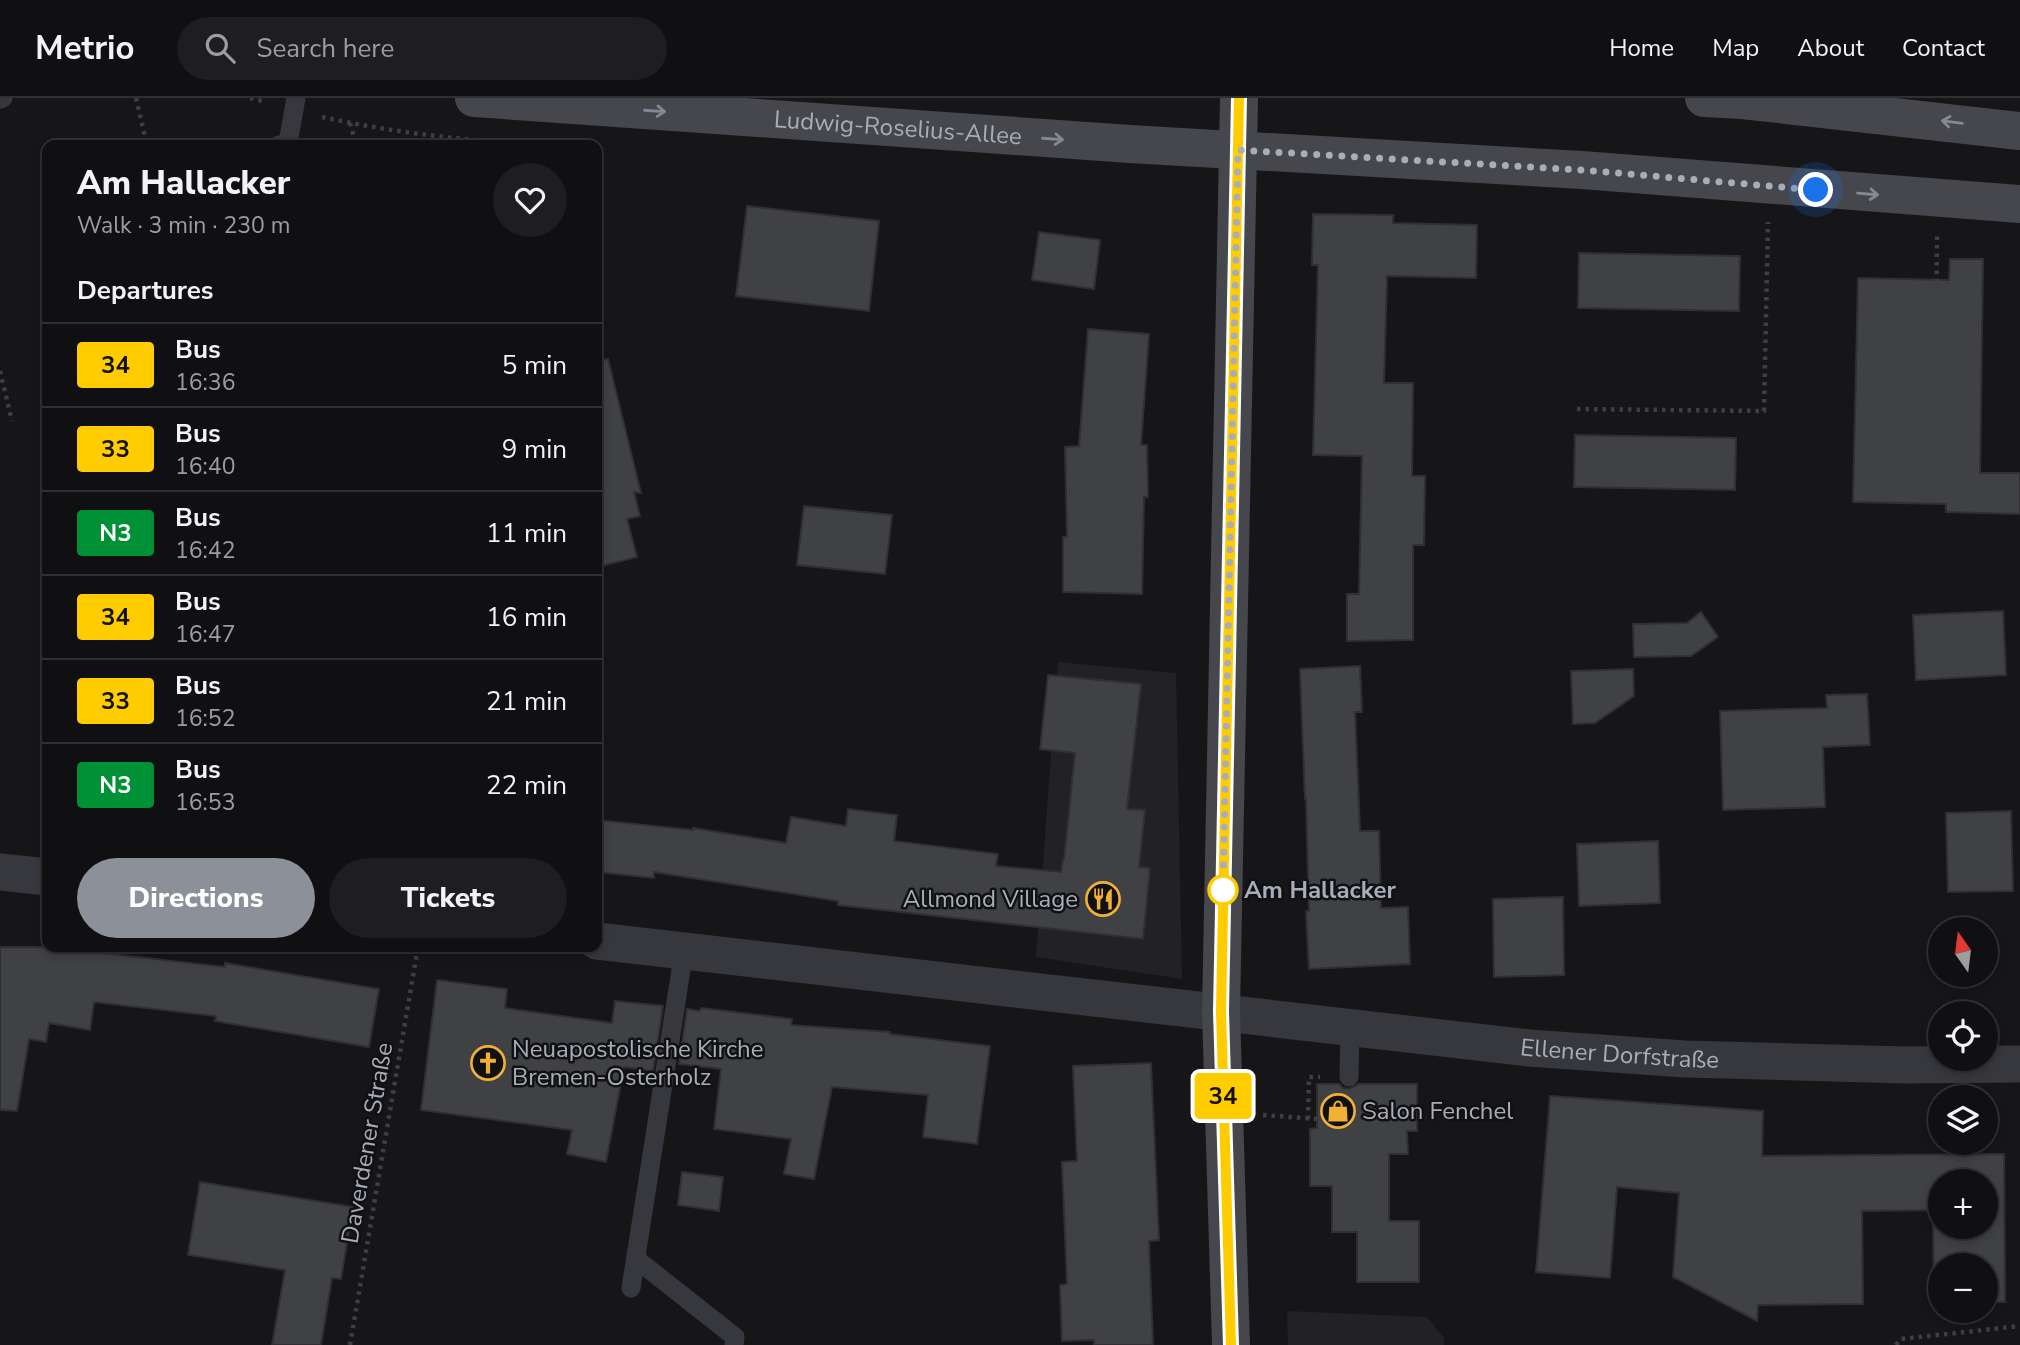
<!DOCTYPE html>
<meta charset="utf-8">
<style>
body{margin:0;font-family:"Nunito Sans",sans-serif;background:#1e1e20;color:#f1f3f6;height:100vh;display:flex;flex-direction:column;font-size:26px;white-space:nowrap}
*{box-sizing:border-box;margin:0}
p{font-size:23px;color:#9c9d9f}
.icon{flex:none;width:38px;height:38px;fill:none;stroke:currentColor;stroke-width:2;stroke-linecap:round;stroke-linejoin:round}
.map{position:relative;flex:1;overflow:hidden}
.panel{position:absolute;left:42px;top:42px;width:560px;height:812px;display:flex;flex-direction:column;background:#101012;border-radius:14px;box-shadow:0 4px 10px #0003,0 0 0 2px #303032}
.panel>*{flex:none}
.badge{padding:0 14px;border-radius:5px;font-size:24px;line-height:46px}
.needle{width:46px;rotate:346deg}
.tools{position:absolute;left:1928px;top:819px;display:grid;gap:14px}
.tools a{display:grid;place-items:center;width:70px;height:70px;border-radius:50%;background:#101012;box-shadow:0 4px 10px #0003,0 0 0 2px #303032;font-size:35px}
.you{position:absolute;width:35px;height:35px;margin:-18px;border:5px solid #fff;border-radius:50%;background:#1a73e8;box-shadow:0 0 0 10px #1a73e833}
.map>.badge{position:absolute;translate:-50% -50%;box-shadow:0 0 0 4px #fff}
h2{padding:0 35px;font-size:26px;line-height:63px}
.round{display:grid;place-items:center;flex:none;width:74px;height:74px;border-radius:37px;background:#1e1e20}
.overview{display:flex;align-items:center;justify-content:space-between;height:119px;padding:0 35px}
h1{font-size:33px;font-weight:800;line-height:52px}
.primary-button{display:flex;gap:14px;margin-top:auto;padding:14px 35px}
.primary-button a{flex:1;height:80px;border-radius:42px;background:#8c9099;color:#fff;font-size:28px;font-weight:800;line-height:80px;text-align:center}
.primary-button a+a{background:#1e1e20;color:#f1f3f6}
ul{padding:0;list-style:none}
li{display:flex;align-items:center;gap:21px;height:84px;padding:0 35px;border-top:2px solid #303032}
li div{flex:1}
li b{display:block;font-size:26px}
li em{font-style:normal}
li .badge{min-width:77px;font-weight:700;text-align:center}
header{display:flex;align-items:center;gap:42px;box-sizing:border-box;height:98px;padding:0 35px;background:#101012;border-bottom:2px solid #303032}
header strong{font-size:33px}
nav{display:flex;gap:38px;margin-inline-start:auto;font-size:24px}
.search{width:490px;height:63px;background:#1e1e20;display:flex;align-items:center;gap:18px;box-sizing:border-box;padding:0 24px;border-radius:38px;color:#9c9d9f;font-size:26px}
.map>svg:first-child{display:block}
</style>
<header>
<strong>Metrio</strong>
<div class="search"><svg class="icon" aria-label="search" viewBox="0 0 24 24"><circle cx="10" cy="10" r="6"/><path d="M15 15l6 6"/></svg>Search here</div>
<nav><a>Home</a><a>Map</a><a>About</a><a>Contact</a></nav>
</header>
<div class="map">
<svg width="2020" height="1247" viewBox="0 0 2020 1247">
<rect width="100%" height="100%" fill="#161618"/>
<g fill="#222225">
<polygon points="1058,564 1176,575 1182,881 1036,859"/>
<polygon points="1287,1213 1427,1219 1444,1240 1444,1247 1288,1247"/>
</g>
<g fill="#404145" stroke="#303034" stroke-width="2" fill-rule="evenodd">
<polygon points="747,108 879,123 869,213 736,198"/>
<polygon points="1313,116 1393,117 1393,125 1477,127 1476,180 1387,178 1384,285 1413,285 1412,378 1425,378 1424,447 1413,447 1413,542 1347,543 1347,496 1359,496 1362,358 1313,357 1318,167 1312,167"/>
<polygon points="1039,134 1100,142 1094,191 1032,182"/>
<polygon points="1579,155 1740,158 1739,213 1578,210"/>
<polygon points="1950,161 1983,161 1980,375 2020,375 2020,416 1946,414 1946,406 1853,404 1858,180 1949,182"/>
<polygon points="1088,231 1149,236 1141,347 1147,347 1148,399 1144,399 1142,496 1063,494 1063,439 1067,439 1065,349 1079,348"/>
<polygon points="608,261 641,395 634,394 640,418 627,421 637,459 597,469 597,262"/>
<polygon points="1575,337 1736,340 1735,392 1574,389"/>
<polygon points="804,408 892,417 885,476 797,467"/>
<polygon points="2003,513 2006,577 1916,582 1913,517"/>
<polygon points="1701,514 1718,539 1691,558 1634,559 1633,526 1687,525"/>
<polygon points="1360,568 1362,614 1355,614 1360,733 1379,733 1381,810 1408,809 1410,866 1309,871 1306,813 1309,813 1306,701 1305,701 1300,571"/>
<polygon points="1633,571 1634,598 1595,625 1573,626 1571,573"/>
<polygon points="1048,577 1141,586 1127,711 1145,712 1139,769 1150,770 1143,841 838,807 838,803 654,774 654,780 597,774 597,722 693,732 693,730 786,745 791,719 846,728 848,711 897,717 894,743 998,756 996,768 1061,774 1063,761 1064,761 1075,655 1040,651"/>
<polygon points="1867,596 1870,647 1823,649 1825,709 1723,712 1720,613 1827,610 1826,597"/>
<polygon points="2011,713 2013,793 1948,794 1946,715"/>
<polygon points="1658,743 1660,805 1579,808 1577,746"/>
<polygon points="1563,799 1564,877 1494,879 1493,801"/>
<polygon points="0,849 103,849 102,855 225,869 225,865 379,891 369,949 215,923 216,918 94,904 90,932 49,925 46,944 29,941 17,1013 0,1012"/>
<polygon points="437,882 507,891 505,910 612,925 615,903 663,908 653,973 624,969 606,1064 567,1056 572,1032 421,1012"/>
<polygon points="701,910 792,921 791,927 890,934 890,936 990,948 977,1046 923,1039 928,997 832,989 814,1081 784,1076 791,1041 714,1031 721,971 679,966 687,911 700,913"/>
<polygon points="1151,965 1159,1142 1149,1143 1153,1247 1094,1247 1094,1242 1062,1243 1060,1187 1067,1186 1062,1064 1077,1063 1073,968"/>
<polygon points="1317,986 1339,986 1343,990 1349,991 1359,986 1417,986 1417,1033 1407,1033 1408,1056 1389,1056 1389,1123 1419,1123 1419,1184 1357,1184 1357,1134 1332,1134 1332,1088 1310,1088 1310,1031 1317,1030"/>
<path d="M1550,998L1763,1013L1762,1058L2004,1056L2005,1204H1986V1167H1941V1205H1934L1933,1112L1862,1113L1863,1206L1758,1207L1757,1223L1673,1179L1679,1095L1617,1089L1610,1180L1536,1174ZM1941,1083H1986V1129H1941Z"/>
<polygon points="682,1074 723,1079 719,1113 678,1107"/>
<polygon points="200,1084 353,1109 341,1181 332,1180 321,1247 272,1247 285,1172 188,1157"/>
</g>
<g fill="none" stroke-linecap="round" stroke-linejoin="round">
<g stroke="#3d3f44" stroke-width="4.5" stroke-dasharray="3.5 5" stroke-linecap="butt">
<polyline points="136,0 147,47"/>
<polyline points="250,0 266,4"/>
<path d="M322,19C387,33 454,42 521,45"/>
<polyline points="350,25 356,47"/>
<polyline points="0,273 12,323"/>
<polyline points="1577,311 1764,313 1768,124"/>
<polyline points="1935,380 1937,137"/>
<polyline points="1263,1017 1317,1021"/>
<polyline points="1308,1021 1309,979 1320,979"/>
<polyline points="350,1247 418,849"/>
<polyline points="1896,1247 1901,1241 2020,1228"/>
</g>
<g stroke="#37383d" stroke-width="19">
<polyline points="0,1 3,0"/>
<polyline points="279,47 288,45 296,0"/>
<polyline points="1349,979 1350,929"/>
<polyline points="636,1161 735,1239 734,1247"/>
<polyline points="631,1190 684,853"/>
</g>
<g stroke="#37383d" stroke-width="37">
<polyline points="0,774 47,779"/>
<path id="s1" d="M597,843L1529,950L1685,961L1905,967L2020,966"/>
</g>
<g stroke="#45474d" stroke-width="38">
<path id="s2" d="M474,0L1130,46L1582,72L2020,106"/>
<polyline points="1704,0 1742,2 2020,33"/>
<polyline points="1231,1247 1221,913 1239,0"/>
</g>
</g>
<defs><path id="oneway-shaft" d="M-6 0H5M1.5-3L5.5 0L1.5 3" fill="none" stroke-width="1.6" stroke-linecap="round" stroke-linejoin="round" transform="scale(1.75)"/></defs>
<g stroke="#858993">
<use href="#oneway-shaft" transform="translate(655 13) rotate(4)"/>
<use href="#oneway-shaft" transform="translate(1952 24) rotate(-173)"/>
<use href="#oneway-shaft" transform="translate(1053 41) rotate(4)"/>
<use href="#oneway-shaft" transform="translate(1868 96) rotate(5)"/>
</g>
<g fill="none" stroke-linecap="round" stroke-linejoin="round">
<g stroke="#fff" stroke-width="16">
<polyline id="line" points="1231,1247 1221,913 1239,0"/>
</g>
<use href="#line" stroke="#fc0" stroke-width="10"/>
<polyline stroke="#a8adb8" stroke-width="7" stroke-dasharray="0 12.6" points="1223,792 1238,52 1582,72 1816,92"/>
</g>
<defs>
<g id="restaurant-ring" transform="scale(1.75)"><circle r="9.5" fill="#111113" stroke="#f2b134" stroke-width="1.5"/><path d="M-5-6h1v4h1v-4h1v4h1v-4h1v5L-1.5 .5V6h-2V.5L-5-1ZM5-6V6H3V1.5H1.5Q1.5-4 5-6Z" fill="#f2b134"/></g>
<g id="church-ring" transform="scale(1.75)"><circle r="9.5" fill="#111113" stroke="#f2b134" stroke-width="1.5"/><path d="M-1.2-6h2.4v3.5h3.3v2.4h-3.3V6h-2.4V-.1h-3.3v-2.4h3.3Z" fill="#f2b134"/></g>
<g id="shop-ring" transform="scale(1.75)"><circle r="9.5" fill="#111113" stroke="#f2b134" stroke-width="1.5"/><path d="M-5-2.5h2.3a2.7 3.5 0 0 1 5.4 0H5L5.5 6h-11ZM-1.5-2.5h3a1.5 2.3 0 0 0-3 0Z" fill="#f2b134"/></g>
</defs>
<g fill-rule="evenodd">
<use href="#restaurant-ring" x="1103" y="801"/>
<use href="#church-ring" x="488" y="965"/>
<use href="#shop-ring" x="1338" y="1013"/>
</g>
<circle fill="#fff" stroke="#fc0" stroke-width="3.5" cx="1223" cy="792" r="14"/>
<g text-anchor="middle" stroke-width="5" stroke-linejoin="round" paint-order="stroke">
<g font-size="24" fill="#a8adb8" stroke="#111113">
<text dy="8" stroke="none"><textPath href="#s2" startOffset="425">Ludwig-Roselius-Allee</textPath></text>
<text dy="8" stroke="none"><textPath href="#s1" startOffset="1029">Ellener Dorfstraße</textPath></text>
<text transform="translate(367 1045) rotate(-80)" y="8">Daverdener Straße</text>
</g>
<g font-size="24" font-weight="bold" fill="#a8adb8" stroke="#111113" text-anchor="start">
<text x="1244" y="800">Am Hallacker</text>
</g>
<g font-size="24" fill="#a8adb8" stroke="#111113" text-anchor="start">
<text x="1078" y="809" text-anchor="end">Allmond Village</text>
<text x="512" y="959">Neuapostolische Kirche<tspan x="512" dy="28">Bremen-Osterholz</tspan></text>
<text x="1362" y="1021">Salon Fenchel</text>
</g>
</g>
</svg>
<div class="tools">
<a><svg class="needle" viewBox="-14 -14 28 28"><path d="M0-13l5 13h-10z" fill="#e53935"/><path d="M0 13l5-13h-10z" fill="#9c9d9f"/></svg></a>
<a><svg class="icon" aria-label="locate" viewBox="0 0 24 24"><circle cx="12" cy="12" r="6"/><path d="M12 2v4M12 18v4M2 12h4M18 12h4"/></svg></a>
<a><svg class="icon" aria-label="layers" viewBox="0 0 24 24"><path d="M12 4l9 5-9 5-9-5zM3 14l9 5 9-5"/></svg></a>
<a>+</a>
<a>−</a>
</div>
<div class="you" style="left:1816px;top:92px"></div>
<b class="badge" style="left:1223px;top:998px;background:#fc0;color:#111">34</b>
<section class="panel">
<div class="overview"><div><h1>Am Hallacker</h1><p>Walk · 3 min · 230 m</p></div><a class="round"><svg class="icon" aria-label="heart" viewBox="0 0 24 24"><path d="M12 20l-8-8c-3-5 5-10 8-4 3-6 11-1 8 4z"/></svg></a></div>
<h2>Departures</h2>
<ul>
<li><span class="badge" style="background:#fc0;color:#111">34</span><div><b>Bus</b><p>16:36</p></div><em>5 min</em></li>
<li><span class="badge" style="background:#fc0;color:#111">33</span><div><b>Bus</b><p>16:40</p></div><em>9 min</em></li>
<li><span class="badge" style="background:#009035;color:#fff">N3</span><div><b>Bus</b><p>16:42</p></div><em>11 min</em></li>
<li><span class="badge" style="background:#fc0;color:#111">34</span><div><b>Bus</b><p>16:47</p></div><em>16 min</em></li>
<li><span class="badge" style="background:#fc0;color:#111">33</span><div><b>Bus</b><p>16:52</p></div><em>21 min</em></li>
<li><span class="badge" style="background:#009035;color:#fff">N3</span><div><b>Bus</b><p>16:53</p></div><em>22 min</em></li>
</ul>
<div class="primary-button"><a>Directions</a><a>Tickets</a></div>
</section>
</div>
